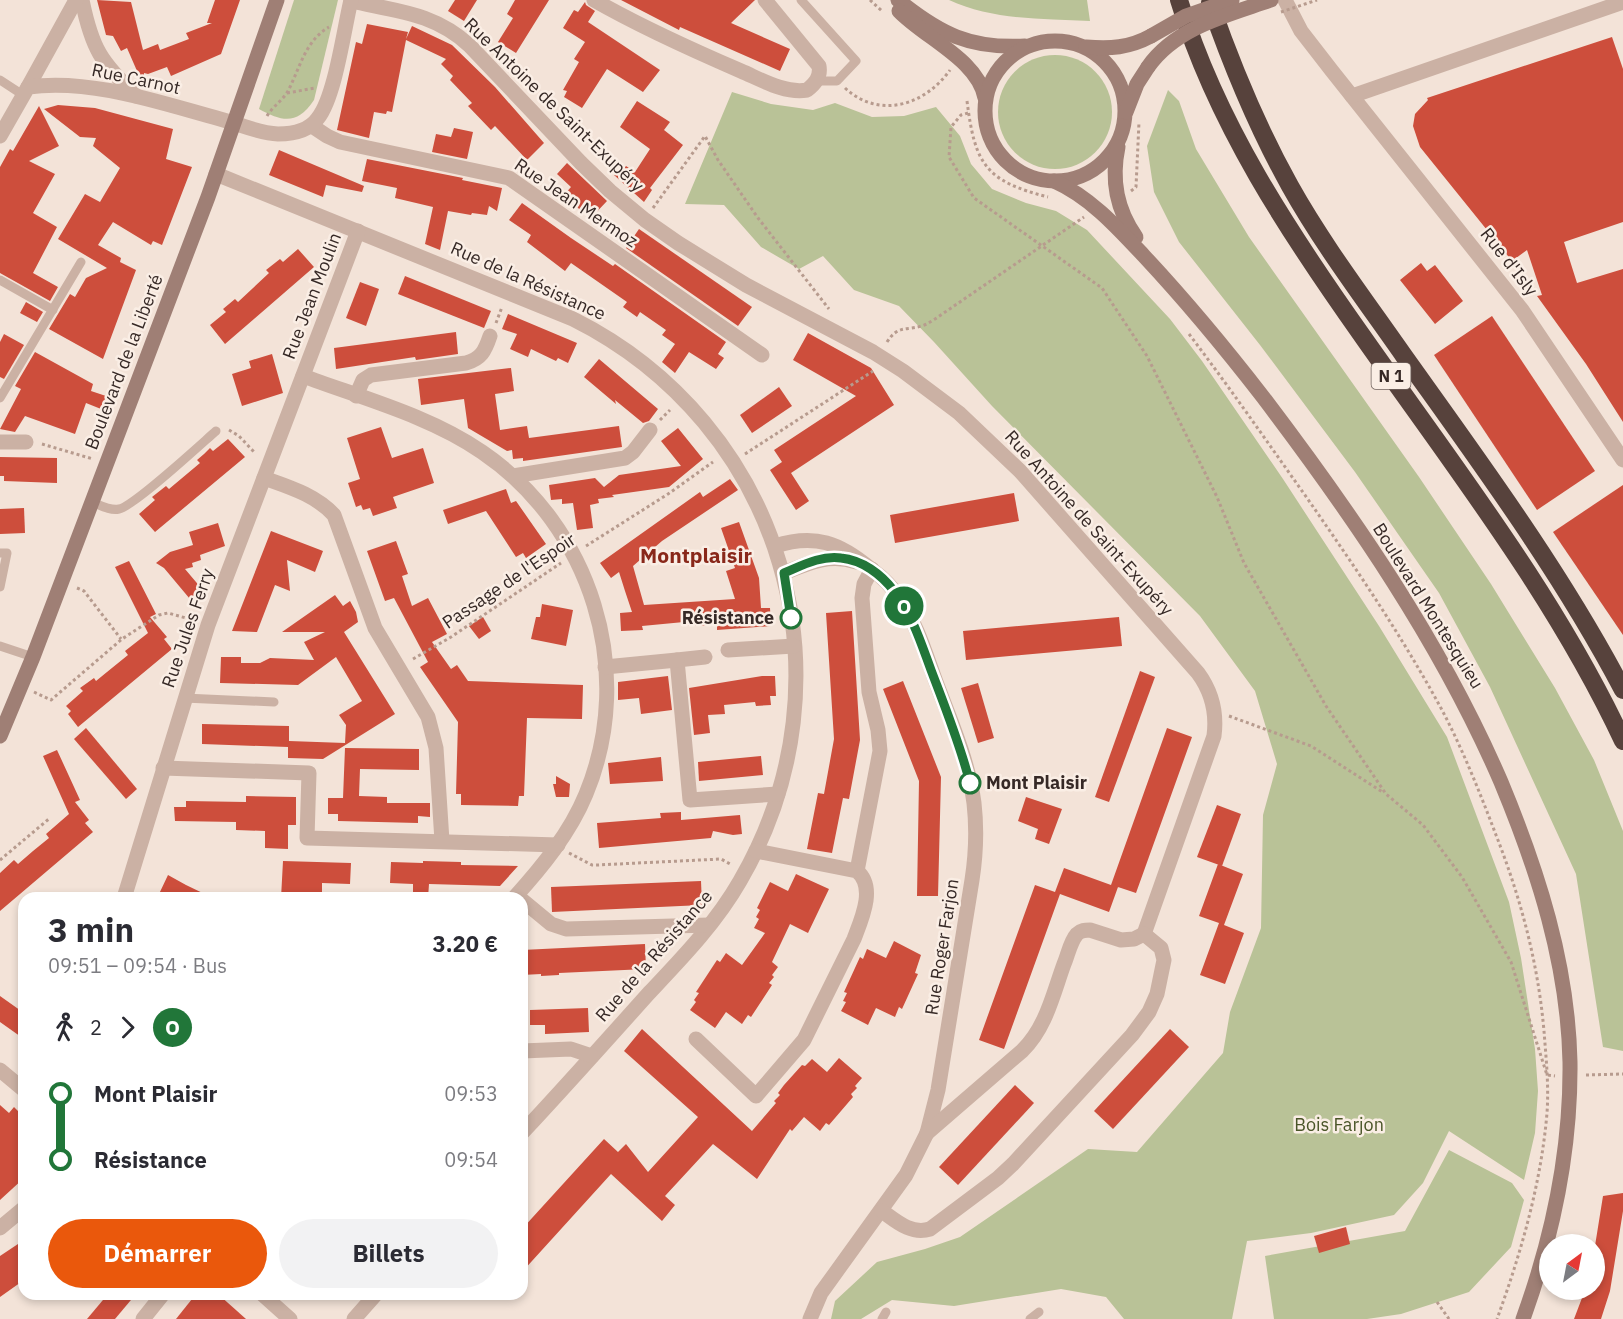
<!DOCTYPE html>
<html lang="fr">
<meta charset="utf-8">
<style>
body{margin:0;font-family:"IBM Plex Sans",sans-serif;background:#f2f2f3;color:#2b2b33;height:100vh;display:flex;flex-direction:column;font-size:22px;white-space:nowrap}
*{box-sizing:border-box;margin:0}
p{font-size:20px;color:#7c7c81}
.icon{flex:none;width:33px;height:33px;fill:none;stroke:currentColor;stroke-width:2;stroke-linecap:round;stroke-linejoin:round}
.map{position:relative;flex:1;overflow:hidden}
.sheet{position:absolute;left:18px;top:892px;width:510px;height:408px;display:flex;flex-direction:column;background:#fff;border-radius:18px;box-shadow:0 3px 9px #0003}
.sheet>*{flex:none}
.badge{padding:0 12px;border-radius:20px;font-size:21px;line-height:39px}
.needle{width:39px;rotate:32deg}
.tools{position:absolute;left:1539px;top:1234px;display:grid;gap:12px}
.tools a{display:grid;place-items:center;width:66px;height:66px;border-radius:50%;background:#fff;box-shadow:0 3px 9px #0003;font-size:30px}
.map>.badge{position:absolute;translate:-50% -50%;box-shadow:0 0 0 3px #fff}
.legs{display:flex;align-items:center;gap:9px;height:66px;padding:0 30px;font-size:20px}
.legs p{margin-inline-start:auto}
.headline{display:flex;align-items:center;justify-content:space-between;height:102px;padding:0 30px}
h1{font-size:33px;font-weight:800;line-height:45px}
.cta{display:flex;gap:12px;margin-top:auto;padding:12px 30px}
.cta a{flex:1;height:69px;border-radius:36px;background:#ea580c;color:#fff;font-size:24px;font-weight:800;line-height:69px;text-align:center}
.cta a+a{background:#f2f2f3;color:#2b2b33}
ul{padding:0 30px;list-style:none}
li{display:flex;align-items:center;gap:21px;height:66px;font-size:22px}
li i{display:grid;place-items:center;width:9px;height:100%;margin:0 8px;background:currentColor}
li i::after{content:'';width:15px;height:15px;margin:-8px;border:4px solid;border-radius:50%;background:#fff}
li p{margin-inline-start:auto}
li:first-child i{background:linear-gradient(#0000 50%,currentColor 0)}
li:last-child i{background:linear-gradient(currentColor 50%,#0000 0)}
.map>svg:first-child{display:block}
</style>
<div class="map">
<svg width="1623" height="1319" viewBox="0 0 1623 1319">
<rect width="100%" height="100%" fill="#f3e3d8"/>
<g fill="#b9c297">
<path d="M294,0H338L314,100C297,125 283,122 259,109Z"/>
<path d="M949,0H1087L1090,21C1043,19 992,20 949,0Z"/>
<circle cx="1055" cy="112" r="57"/>
<polygon points="1168,90 1179,101 1196,149 1249,237 1419,477 1491,584 1555,688 1594,760 1623,831 1623,1051 1603,1047 1576,874 1490,687 1439,593 1355,472 1260,345 1179,242 1154,192 1147,146"/>
<polygon points="732,92 771,104 813,110 835,103 872,117 904,116 936,107 960,136 971,164 992,189 1026,203 1056,211 1087,230 1170,319 1202,361 1283,479 1379,626 1447,737 1509,902 1521,958 1535,1049 1538,1091 1535,1133 1524,1180 1449,1131 1423,1183 1394,1215 1311,1233 1247,1241 1232,1319 1124,1319 1106,1297 1061,1289 954,1306 892,1300 861,1319 831,1319 835,1301 877,1262 925,1249 960,1237 1088,1149 1137,1152 1223,1053 1230,1012 1261,928 1263,815 1277,764 1255,691 1200,616 992,406 934,342 899,306 854,290 823,256 799,269 761,247 724,205 685,204"/>
<polygon points="1449,1150 1512,1183 1524,1200 1511,1247 1469,1292 1401,1314 1367,1319 1274,1319 1265,1256 1405,1231"/>
</g>
<g fill="#cd4e3c">
<polygon points="97,0 131,2 143,50 158,44 160,50 189,39 186,33 212,23 207,23 215,0 240,0 221,54 171,76 167,67 148,74 144,73 144,87 127,48 121,51 113,36 106,35"/>
<polygon points="455,0 477,0 464,21 448,11"/>
<polygon points="515,0 549,0 516,53 498,42 513,18 507,14"/>
<polygon points="621,0 755,0 731,23 790,49 780,71 680,27 679,30"/>
<polygon points="585,2 586,5 595,11 588,22 660,70 643,92 607,69 582,108 564,97 567,91 563,90 579,62 574,59 585,42 563,28 574,10 578,12"/>
<polygon points="367,24 408,32 406,39 412,26 452,45 495,87 544,143 527,160 495,126 491,130 468,106 472,103 450,80 453,76 441,64 446,59 406,40 392,112 387,111 386,114 374,112 369,138 337,130 356,42 362,44"/>
<polygon points="1612,37 1623,69 1623,222 1564,242 1577,283 1623,269 1623,422 1586,364 1537,296 1542,295 1527,250 1512,261 1420,147 1413,126 1415,114 1428,100 1427,98"/>
<polygon points="637,101 670,122 664,130 683,145 650,188 652,190 644,202 614,175 619,167 623,170 626,166 635,172 650,149 620,127"/>
<polygon points="58,105 95,108 173,129 166,159 192,167 162,245 153,241 151,245 113,222 98,245 121,258 120,262 136,270 103,359 49,329 70,294 75,297 86,278 107,268 58,239 85,194 100,202 120,168 93,146 96,138 80,137 44,109"/>
<polygon points="39,106 59,146 29,161 55,174 33,213 57,227 33,273 58,287 50,301 0,273 0,167 10,149 13,151"/>
<polygon points="454,128 473,132 467,159 432,152 436,134 451,137"/>
<polygon points="279,150 364,186 362,192 326,185 323,197 269,175"/>
<polygon points="367,159 463,178 462,180 502,188 497,211 489,206 487,215 472,213 471,215 448,211 440,250 425,244 433,207 395,198 397,188 362,181"/>
<polygon points="567,163 607,201 590,219 564,195 571,187 557,174"/>
<polygon points="522,203 571,238 613,266 615,264 726,342 718,354 724,358 716,369 689,352 675,373 662,362 675,344 662,335 666,330 640,312 637,317 623,307 627,302 571,263 565,271 527,242 531,235 509,220"/>
<polygon points="639,229 752,307 738,326 626,248"/>
<polygon points="298,249 314,267 225,344 210,325 226,312 223,309 235,299 238,302 269,273 266,270 280,259 283,262"/>
<polygon points="1421,263 1427,271 1435,265 1463,301 1435,324 1400,280"/>
<polygon points="405,276 491,311 484,328 398,294"/>
<polygon points="360,282 379,289 366,326 346,318"/>
<polygon points="26,302 43,312 37,322 20,313"/>
<polygon points="508,314 577,343 568,363 558,358 556,361 531,349 528,357 510,349 517,334 502,329"/>
<polygon points="1492,316 1595,471 1537,510 1434,355"/>
<polygon points="456,332 458,354 416,360 415,357 336,369 334,348"/>
<polygon points="808,333 871,368 894,405 791,473 809,501 796,510 770,470 782,462 774,450 856,396 793,360"/>
<polygon points="4,334 24,345 4,379 0,377 0,342"/>
<polygon points="35,352 93,384 91,391 106,396 101,409 86,403 75,434 25,416 15,432 0,429 21,389 15,386"/>
<polygon points="272,354 283,393 242,406 232,374 251,368 249,361"/>
<polygon points="599,359 658,409 649,421 643,423 615,400 616,404 584,377"/>
<polygon points="511,368 514,391 495,394 500,430 527,426 529,438 619,426 622,447 523,461 523,458 513,459 512,450 507,451 468,428 464,399 421,405 418,379"/>
<polygon points="779,387 792,406 752,433 740,415"/>
<polygon points="381,427 392,458 423,448 434,483 393,497 397,508 373,516 370,508 363,510 361,505 356,507 348,483 360,479 347,438"/>
<polygon points="678,428 703,459 669,487 612,495 614,497 598,499 599,503 590,505 593,528 577,530 573,503 562,504 562,499 551,500 549,485 595,478 604,487 619,475 681,466 661,441"/>
<polygon points="228,439 245,457 155,532 139,514 155,500 152,497 166,486 169,489 200,463 197,460 204,454 210,448 213,451"/>
<polygon points="0,457 57,458 57,483 4,481 4,476 0,476"/>
<polygon points="730,479 738,490 662,541 633,566 644,605 735,599 726,571 735,568 721,528 739,522 759,578 761,608 770,608 771,626 717,630 717,625 684,626 684,622 642,626 643,630 621,631 620,613 632,612 625,591 619,572 611,578 600,563 700,492 703,497"/>
<polygon points="1623,485 1623,635 1553,532"/>
<polygon points="506,489 511,503 516,501 546,544 526,558 523,553 516,557 486,511 448,524 443,510"/>
<polygon points="1014,493 1019,521 895,543 890,515"/>
<polygon points="24,508 25,533 0,534 0,509"/>
<polygon points="218,523 225,546 200,555 201,560 192,563 193,567 185,569 207,595 195,605 164,568 156,563 170,552 193,545 189,532"/>
<polygon points="271,531 323,551 315,572 287,560 290,591 275,585 257,632 232,631"/>
<polygon points="396,541 408,574 402,576 412,606 428,598 447,634 432,642 451,669 457,665 468,681 583,685 582,719 527,718 524,796 519,796 518,806 461,805 461,794 456,794 458,722 420,667 428,662 394,598 385,601 367,551"/>
<polygon points="129,561 156,614 150,617 167,637 164,639 172,649 78,727 68,714 71,711 66,706 83,691 80,688 94,678 96,681 107,672 128,655 125,651 148,633 115,567"/>
<polygon points="335,595 343,606 350,601 356,612 358,622 344,632 395,714 323,759 288,758 288,747 202,744 202,724 289,726 289,741 345,743 346,725 339,715 362,701 336,657 298,685 220,683 221,657 241,657 241,663 260,663 270,658 314,660 304,642 325,632 282,632"/>
<polygon points="542,604 573,610 566,646 531,639 536,617 540,617"/>
<polygon points="852,611 860,740 849,799 843,798 832,853 807,849 818,793 824,794 834,739 826,613"/>
<polygon points="483,617 491,631 479,639 469,626"/>
<polygon points="1119,617 1122,646 966,660 963,631"/>
<polygon points="1140,671 1155,677 1109,802 1095,797"/>
<polygon points="668,676 672,710 641,714 639,698 618,700 618,682"/>
<polygon points="762,676 775,676 776,696 770,696 771,705 756,706 755,702 724,705 725,714 708,715 710,733 694,735 689,688"/>
<polygon points="903,681 941,777 938,896 917,896 919,781 883,689"/>
<polygon points="978,683 994,738 978,743 961,688"/>
<polygon points="86,728 137,789 126,799 74,739"/>
<polygon points="1167,728 1192,737 1136,893 1112,885 1118,887 1109,912 1060,894 1004,1049 979,1040 1035,885 1055,892 1064,868 1111,885"/>
<polygon points="345,748 419,749 419,770 360,769 359,796 387,797 387,803 430,803 430,817 418,816 418,823 338,821 338,814 328,814 328,798 343,798"/>
<polygon points="57,750 80,800 75,802 89,820 85,823 93,832 0,911 0,873 14,860 18,864 33,851 49,838 46,834 69,814 43,756"/>
<polygon points="761,756 763,775 699,781 698,762"/>
<polygon points="661,757 663,781 610,784 608,763"/>
<polygon points="556,776 570,784 569,797 556,797 553,784 556,784"/>
<polygon points="246,796 296,797 296,825 288,825 288,849 265,848 265,831 236,830 236,822 175,821 174,807 186,807 186,801 246,802"/>
<polygon points="1026,797 1062,809 1049,844 1035,839 1038,829 1018,821"/>
<polygon points="1217,805 1241,814 1222,866 1197,857"/>
<polygon points="681,812 681,820 740,815 742,834 733,835 713,831 711,838 599,848 597,823 661,818 660,813"/>
<polygon points="283,861 351,863 350,884 322,883 322,897 317,896 317,898 281,898"/>
<polygon points="423,861 461,862 461,865 518,866 500,886 429,884 428,898 413,898 413,884 390,883 391,862 423,863"/>
<polygon points="1218,864 1243,874 1224,925 1244,933 1225,984 1200,975 1219,923 1199,916"/>
<polygon points="796,874 829,889 808,933 790,924 772,962 778,967 772,975 774,977 769,983 772,985 751,1017 748,1015 742,1024 726,1012 715,1028 690,1010 696,1002 694,1000 699,993 696,992 717,960 720,962 726,953 742,965 765,933 754,928 759,919 756,917 760,910 757,908 770,882 788,891"/>
<polygon points="168,875 186,885 213,898 167,898 159,894"/>
<polygon points="701,881 702,905 552,912 551,887"/>
<polygon points="894,941 921,955 915,973 918,974 902,1009 899,1007 895,1017 876,1008 868,1025 841,1011 846,1002 843,1001 847,993 844,992 860,957 863,959 867,949 886,958"/>
<polygon points="645,944 646,969 559,973 559,975 541,976 541,974 522,975 522,950"/>
<polygon points="0,996 24,1013 24,1039 0,1022"/>
<polygon points="588,1008 589,1032 545,1034 545,1025 530,1025 530,1010"/>
<polygon points="642,1029 752,1131 776,1103 774,1101 780,1095 778,1093 784,1085 802,1065 805,1066 812,1059 827,1072 839,1058 862,1078 855,1086 857,1088 851,1094 853,1097 829,1125 826,1123 820,1131 804,1117 792,1131 790,1129 757,1179 713,1144 665,1196 675,1205 662,1221 611,1174 522,1272 522,1229 604,1139 618,1152 626,1144 648,1172 698,1117 624,1051"/>
<polygon points="1170,1029 1189,1047 1113,1129 1094,1111"/>
<polygon points="1015,1085 1034,1103 958,1185 939,1167"/>
<polygon points="0,1105 9,1113 14,1107 24,1117 24,1178 0,1200"/>
<polygon points="1623,1193 1623,1211 1610,1291 1601,1319 1574,1319 1585,1290 1594,1290 1594,1252 1603,1196"/>
<polygon points="1346,1227 1350,1244 1319,1253 1314,1236"/>
<polygon points="24,1240 24,1280 0,1297 0,1256"/>
<polygon points="108,1294 136,1294 115,1319 87,1319"/>
<polygon points="196,1294 218,1294 246,1319 176,1319"/>
</g>
<g fill="none" stroke-linecap="round" stroke-linejoin="round">
<g stroke="#b79b8e" stroke-width="3" stroke-dasharray="3 3" stroke-linecap="butt">
<polyline points="870,0 883,12"/>
<path d="M845,88C880,120 925,105 950,70"/>
<polyline points="287,93 315,88"/>
<path d="M967,101C975,164 985,181 1048,197"/>
<polyline points="968,113 961,115 951,127 949,157 974,198 1102,288 1147,356 1217,497 1244,563 1326,706 1386,794 1423,825 1462,877 1511,962 1547,1075 1555,1076"/>
<path d="M267,116C273,106 283,100 288,91C300,68 305,41 329,27"/>
<polyline points="1131,191 1136,187 1139,122"/>
<polyline points="653,208 705,136 718,160 758,218 829,309"/>
<polyline points="496,323 502,307"/>
<path d="M1189,334C1230,388 1268,443 1307,498C1355,567 1402,636 1442,710C1463,750 1480,793 1496,835C1521,899 1538,963 1544,1031C1546,1058 1549,1085 1547,1113C1541,1184 1521,1253 1497,1319"/>
<path d="M887,342C898,325 905,331 921,326C926,325 930,322 935,319L1084,217"/>
<polyline points="660,420 670,410"/>
<polyline points="229,430 239,436 255,453"/>
<polyline points="42,444 93,459"/>
<polyline points="745,454 873,371"/>
<polyline points="586,546 668,494 713,462"/>
<polyline points="77,588 84,591 121,639"/>
<polyline points="413,659 451,637 561,563"/>
<polyline points="34,692 51,700 122,639 159,615 168,613 193,620"/>
<polyline points="1229,716 1311,746 1384,793"/>
<polyline points="569,853 592,865 597,865 721,859 732,865"/>
<polyline points="0,860 50,818"/>
<polyline points="1586,1075 1623,1074"/>
<polyline points="1437,1302 1449,1319"/>
</g>
<g stroke="#cbb1a4" stroke-width="9">
<polyline points="801,0 856,61 837,81 816,81"/>
<polyline points="0,80 23,95"/>
<polyline points="0,280 53,310"/>
<polyline points="0,398 81,262"/>
<path d="M92,502C100,505 110,511 119,509C134,506 200,445 216,431"/>
<polyline points="0,553 7,553 0,587"/>
<polyline points="0,646 33,657"/>
<polyline points="184,698 274,702"/>
<polyline points="882,1319 886,1312"/>
<polyline points="1030,1319 1039,1312"/>
</g>
<g stroke="#cbb1a4" stroke-width="15">
<path d="M82,0C92,49 101,62 136,96"/>
<path d="M594,0C641,27 690,49 741,71C760,79 785,94 807,90C815,84 821,77 819,66L765,0"/>
<polyline points="1285,0 1301,31 1332,71 1522,310 1623,460"/>
<path d="M351,1C396,11 435,13 470,46L581,163L610,191L645,220L678,243L746,285L873,352L903,371L959,413L1020,471L1198,673C1212,692 1217,713 1214,736L1144,934"/>
<polyline points="28,87 76,0"/>
<polyline points="1352,96 1623,2"/>
<polyline points="312,126 327,136 340,142 509,178 762,355"/>
<path d="M0,136L28,87C90,78 161,103 220,119C239,124 258,133 278,134C293,134 309,131 318,118C335,97 344,29 351,0"/>
<path d="M216,174L573,319C783,424 858,678 740,881C716,923 682,958 649,993C607,1040 565,1087 522,1133"/>
<path d="M303,376C362,398 430,416 482,452C591,526 637,671 586,794C570,833 542,867 514,898"/>
<path d="M356,396L363,380L371,375L466,363C481,359 485,351 490,336"/>
<polyline points="0,442 26,442"/>
<polyline points="513,476 625,458 633,452 650,430"/>
<path d="M264,478C289,487 316,495 334,515L375,628L428,717L436,748L442,841"/>
<path d="M775,546C815,533 840,543 871,569C882,577 892,586 899,598C918,625 927,659 939,690C953,726 969,765 974,803C977,829 976,854 972,880L938,1090L927,1133L906,1175L821,1293L810,1319"/>
<path d="M784,573C808,563 830,553 856,562"/>
<polyline points="728,650 794,646"/>
<polyline points="705,657 677,660 690,800 778,794"/>
<polyline points="605,667 677,660"/>
<polyline points="163,768 309,773 307,838 558,845"/>
<polyline points="857,871 880,751 878,730 869,692 862,598 864,584 872,569"/>
<polyline points="124,898 208,625 358,231"/>
<polyline points="522,900 551,924 566,929 709,925"/>
<path d="M696,1039L756,1096L804,1040L854,939C862,918 876,887 857,871L756,851"/>
<polyline points="522,1051 571,1049 592,1056"/>
<polyline points="0,1070 24,1090"/>
<path d="M927,1133L1022,1051C1046,1028 1053,994 1064,964C1068,955 1070,942 1077,934C1081,930 1085,930 1090,930L1121,940L1134,939L1144,934"/>
<path d="M882,1211C896,1221 911,1235 930,1229L998,1178L1013,1164L1132,1035L1149,1012L1157,994L1164,960L1161,948L1144,934"/>
<polyline points="0,1228 24,1208"/>
<polyline points="262,1294 290,1319"/>
<polyline points="143,1319 163,1294"/>
<polyline points="354,1319 376,1294"/>
</g>
<g stroke="#9f7f75" stroke-width="15">
<path d="M898,0C940,34 970,49 1025,46"/>
<path d="M899,11C925,38 978,60 985,98"/>
<circle cx="1055" cy="111" r="70"/>
<path d="M1086,47C1110,49 1129,48 1151,36"/>
<polyline points="1126,112 1137,84 1148,67"/>
<path d="M1118,147C1111,180 1116,209 1136,237"/>
<path d="M1054,181C1090,197 1117,227 1144,256C1186,301 1225,348 1263,397C1354,517 1441,643 1501,782C1538,871 1568,964 1570,1062C1571,1150 1553,1236 1523,1319"/>
<polyline points="0,736 33,657 208,197 277,0"/>
</g>
<g stroke="#57423c" stroke-width="18">
<path d="M1179,0C1216,123 1290,234 1363,337C1455,468 1555,596 1623,741"/>
<path d="M1210,3C1232,66 1257,127 1290,186C1323,245 1365,300 1404,356C1481,464 1561,572 1623,690"/>
</g>
<polyline stroke="#b79b8e" stroke-width="3" stroke-dasharray="3 3" stroke-linecap="butt" points="1281,12 1317,0"/>
<g stroke="#9f7f75" stroke-width="15">
<polyline points="1151,36 1186,16 1232,0"/>
<path d="M1148,67C1176,27 1228,15 1271,0"/>
</g>
</g>
<g fill="none" stroke-linecap="round" stroke-linejoin="round">
<g stroke="#fff" stroke-width="14">
<path id="line-1" d="M791,618L784,573C801,566 821,555 841,558C862,560 881,574 894,591C912,614 921,643 931,670C945,707 960,744 970,783"/>
</g>
<use href="#line-1" stroke="#217639" stroke-width="9"/>
</g>
<g fill="#fff" stroke="#217639" stroke-width="3">
<circle cx="791" cy="618" r="10"/>
<circle cx="970" cy="783" r="10"/>
</g>
<g text-anchor="middle" stroke-width="5" stroke-linejoin="round" paint-order="stroke">
<rect fill="#faeee5" stroke="#71645f" stroke-width="1.5" x="1371.5" y="363" width="39" height="26" rx="4.5"/>
<g font-size="16" font-weight="bold" fill="#362926">
<text x="1391" y="382">N 1</text>
</g>
<g font-size="18" fill="#362926" stroke="#faeee5">
<text transform="translate(136 79) rotate(12)" y="6">Rue Carnot</text>
<text transform="translate(554 105) rotate(44)" y="6">Rue Antoine de Saint-Exupéry</text>
<text transform="translate(576 203) rotate(34)" y="6">Rue Jean Mermoz</text>
<text transform="translate(1509 262) rotate(52)" y="6">Rue d'Isly</text>
<text transform="translate(528 281) rotate(24)" y="6">Rue de la Résistance</text>
<text transform="translate(312 296) rotate(-69)" y="6">Rue Jean Moulin</text>
<text transform="translate(124 362) rotate(-69)" y="6">Boulevard de la Liberté</text>
<text transform="translate(1089 523) rotate(48)" y="6">Rue Antoine de Saint-Exupéry</text>
<text transform="translate(509 581) rotate(-34)" y="6">Passage de l'Espoir</text>
<text transform="translate(1428 606) rotate(58)" y="6">Boulevard Montesquieu</text>
<text transform="translate(188 628) rotate(-71)" y="6">Rue Jules Ferry</text>
<text transform="translate(942 947) rotate(-81)" y="6">Rue Roger Farjon</text>
<text transform="translate(654 956) rotate(-49)" y="6">Rue de la Résistance</text>
</g>
<g font-size="18" font-weight="bold" fill="#362926" stroke="#faeee5" text-anchor="end">
<text x="774" y="624">Résistance</text>
<text x="986" y="789" text-anchor="start">Mont Plaisir</text>
</g>
<g font-size="18" fill="#4a5528" stroke="#faeee5">
<text x="1339" y="1131">Bois Farjon</text>
</g>
<g font-size="21" font-weight="bold" fill="#89281a" stroke="#faeee5">
<text x="696" y="563">Montplaisir</text>
</g>
</g>
</svg>
<div class="tools">
<a><svg class="needle" viewBox="-14 -14 28 28"><path d="M0-13l5 13h-10z" fill="#e53935"/><path d="M0 13l5-13h-10z" fill="#7c7c81"/></svg></a>
</div>
<b class="badge" style="left:904px;top:606px;background:#217639;color:#fff">O</b>
<section class="sheet">
<div class="headline"><div><h1>3 min</h1><p>09:51 – 09:54 · Bus</p></div><b>3.20 €</b></div>
<div class="legs"><svg class="icon" aria-label="walk" viewBox="0 0 24 24"><circle cx="13" cy="4" r="2"/><path d="M13 8l-2 6 4 7M11 14l-3 7M7 12l3-4h3l4 4"/></svg>2<svg class="icon" aria-label="forward" viewBox="0 0 24 24"><path d="M9 5l7 7-7 7"/></svg><b class="badge" style="background:#217639;color:#fff">O</b></div>
<ul>
<li><i style="color:#217639"></i><b>Mont Plaisir</b><p>09:53</p></li>
<li><i style="color:#217639"></i><b>Résistance</b><p>09:54</p></li>
</ul>
<div class="cta"><a>Démarrer</a><a>Billets</a></div>
</section>
</div>
